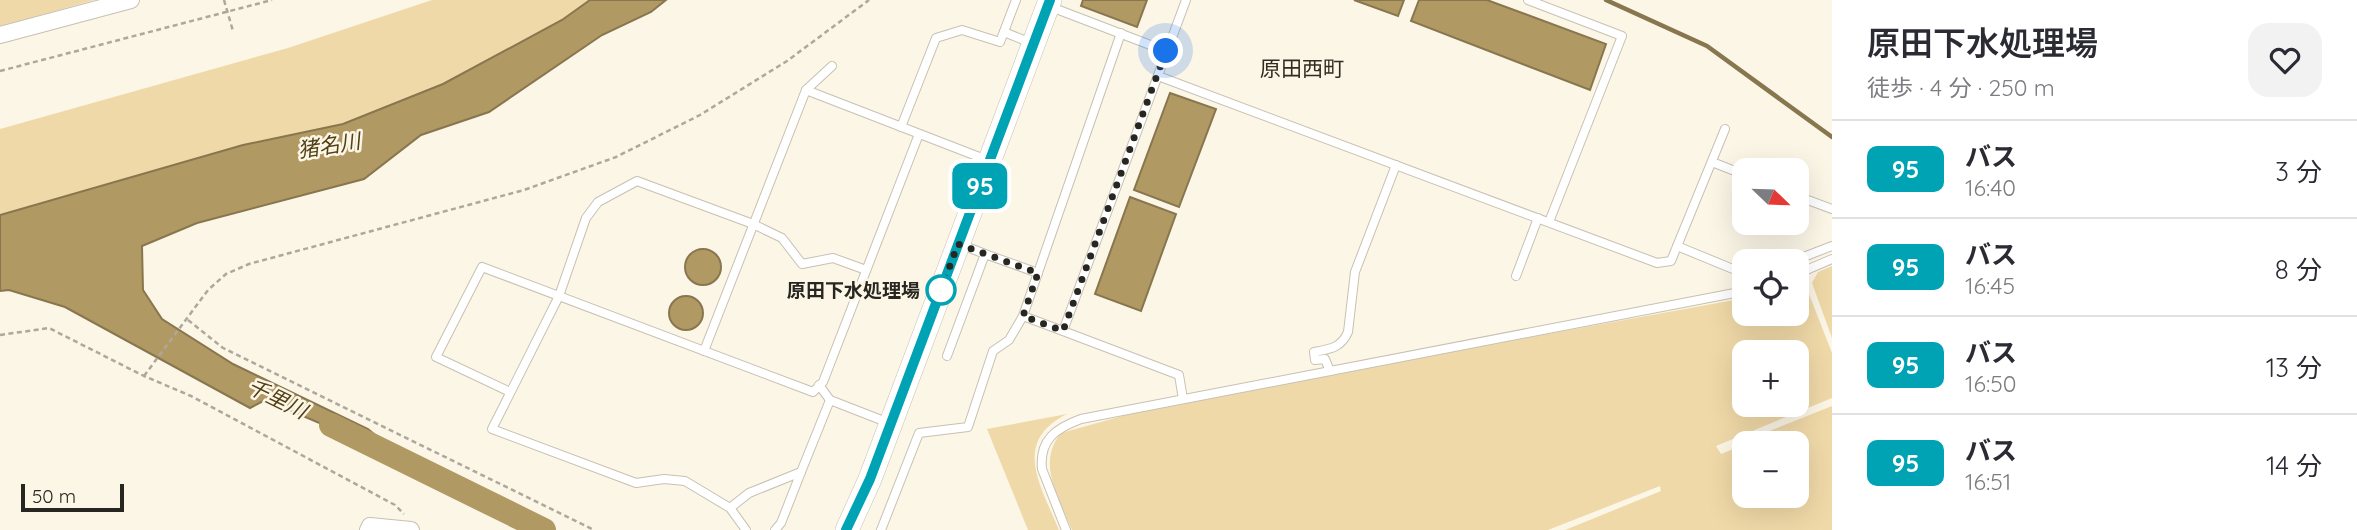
<!DOCTYPE html>
<html lang="ja">
<meta charset="utf-8">
<style>
body{margin:0;font-family:Quicksand,"Noto Sans JP",sans-serif;background:#f2f2f3;color:#2b2b33;height:100vh;display:flex;flex-direction:column;font-size:26px;white-space:nowrap}
*{box-sizing:border-box;margin:0}
p{font-size:23px;color:#7c7c81}
.icon{flex:none;width:38px;height:38px;fill:none;stroke:currentColor;stroke-width:2;stroke-linecap:round;stroke-linejoin:round}
.map{position:relative;flex:1;overflow:hidden}
.details{display:flex;flex-direction:column;background:#fff;width:525px}
.details>*{flex:none}
.badge{padding:0 14px;border-radius:10px;font-size:24px;line-height:46px}
.needle{width:46px;rotate:113deg}
.fabs{position:absolute;left:1732px;top:158px;display:grid;gap:14px}
.fabs a{display:grid;place-items:center;width:77px;height:77px;border-radius:14px;background:#fff;box-shadow:0 7px 28px #0002;font-size:35px}
.scale{position:absolute;left:21px;bottom:18px;width:103px;box-sizing:border-box;padding-left:7px;border:4px solid #282620;border-top:0;font-size:19px;line-height:24px;white-space:nowrap;color:#282620;-webkit-text-stroke:5px #fcf6e7;paint-order:stroke}
.you{position:absolute;width:35px;height:35px;margin:-18px;border:5px solid #fff;border-radius:50%;background:#1a73e8;box-shadow:0 0 0 10px #1a73e833}
.map>.badge{position:absolute;translate:-50% -50%;box-shadow:0 0 0 4px #fff}
.round{display:grid;place-items:center;flex:none;width:74px;height:74px;border-radius:21px;background:#f2f2f3}
.overview{display:flex;align-items:center;justify-content:space-between;height:119px;padding:0 35px}
h1{font-size:33px;font-weight:600;line-height:52px}
ul{padding:0;list-style:none}
li{display:flex;align-items:center;gap:21px;height:98px;padding:0 35px;border-top:2px solid #e1e1e2}
li div{flex:1}
li b{display:block;font-size:26px}
li em{font-style:normal}
li .badge{min-width:77px;font-weight:700;text-align:center}
main{display:flex;flex:1;min-height:0}
.map>svg:first-child{display:block}
</style>
<main>
<div class="map">
<svg width="1832" height="530" viewBox="0 0 1832 530">
<rect width="100%" height="100%" fill="#fcf6e7"/>
<g fill="#f0d9a8" fill-rule="evenodd">
<polygon points="0,0 94,0 0,27"/>
<polygon points="432,0 590,0 562,20 443,84 343,124 243,145 0,215 0,129 288,48"/>
<polygon points="1832,266 1832,338 1812,283 1818,272"/>
<path d="M1797,284L1807,289L1832,353V398L1716,446L1721,454L1733,449L1734,445L1832,406V530H1565L1661,491L1660,486L1548,530H1072C1059,499 1036,463 1061,433L1126,415L1509,341L1745,298V313H1797ZM1745,352H1797V404H1745ZM1745,443H1797V495H1745Z"/>
<path d="M1067,414C1011,442 1041,486 1059,530H1028L987,429Z"/>
</g>
<g fill="#b19963" stroke="#88764f" stroke-width="2">
<polygon points="590,0 666,0 651,12 602,35 489,112 421,135 364,179 197,223 142,246 143,290 162,319 233,364 368,429 405,459 265,400 250,408 65,307 9,290 0,291 0,215 243,145 343,124 443,84 562,20"/>
<polygon points="1083,0 1147,0 1137,27 1081,6"/>
<polygon points="1354,0 1404,0 1398,16"/>
<polygon points="1419,0 1487,0 1606,44 1590,90 1411,21"/>
<polygon points="1170,93 1216,109 1179,207 1134,190"/>
<polygon points="1130,197 1176,214 1141,311 1095,294"/>
<circle cx="703" cy="267" r="18"/>
<circle cx="686" cy="313" r="17"/>
</g>
<g fill="none" stroke-linecap="round" stroke-linejoin="round">
<polyline stroke="#88764f" stroke-width="4.5" points="1606,0 1707,46 1832,137"/>
<polyline stroke="#b19963" stroke-width="24" points="331,425 544,530"/>
<g stroke="#c7c1b3" stroke-width="10">
<g id="lane">
<polyline points="1528,0 1622,36 1549,222"/>
<polyline points="1051,7 1166,51"/>
<polyline points="1004,32 1031,43"/>
<polyline points="1158,76 1657,263 1671,261 1725,129"/>
<polyline points="806,90 987,160"/>
<polyline points="901,127 936,38 962,30 1000,42 1016,0"/>
<polyline points="1712,162 1745,175"/>
<polyline points="1797,196 1832,209"/>
<polyline points="962,245 985,254"/>
<polyline points="1677,246 1745,274"/>
<polyline points="1793,261 1832,246"/>
<polyline points="1797,274 1832,259"/>
<polyline points="1516,276 1538,218"/>
<polyline points="1023,316 1063,331 1186,0"/>
<polyline points="1063,331 1179,375 1183,399"/>
<polyline points="704,351 806,90 832,66"/>
<polyline points="947,356 985,254 1038,273"/>
<path d="M1330,371L1325,359L1315,360L1314,352C1330,349 1341,348 1348,332L1355,272L1396,165"/>
<polyline points="819,385 830,400 889,423"/>
<polyline points="510,392 436,357 482,267 813,392 823,382 919,134"/>
<polyline points="730,508 749,493 801,472 830,400"/>
<polyline points="746,530 730,508 685,481 664,479 636,483 492,429 559,296 586,218 598,202 637,181 753,224 782,238 802,264 833,258 866,270"/>
<polyline points="775,530 781,523 801,472"/>
<polyline points="881,530 919,433 968,427 993,351 1009,340 1023,316 1121,33"/>
<path d="M1066,530L1042,469C1039,440 1056,428 1081,419L1745,291"/>
</g>
</g>
<g stroke="#c7c1b3" stroke-width="18">
<g id="street">
<polyline points="0,35 131,0"/>
<polyline points="368,530 370,526 411,530"/>
</g>
</g>
<g stroke="#c7c1b3" stroke-width="24">
<polyline id="secondary" points="847,530 870,479 1050,0"/>
</g>
<g stroke="#ada89c" stroke-width="2.5" stroke-dasharray="5 3.5" stroke-linecap="butt">
<polyline points="224,0 233,31"/>
<polyline points="0,71 272,0"/>
<polyline points="188,320 223,348 594,530"/>
<polyline points="0,335 49,328 144,376 191,396 395,505 404,514"/>
<polyline points="144,376 208,290 226,274 249,264 524,190 616,157 700,115 787,61 869,0"/>
</g>
<use href="#lane" stroke="#fff" stroke-width="8"/>
<use href="#street" stroke="#fff" stroke-width="16"/>
<use href="#secondary" stroke="#fff" stroke-width="23"/>
</g>
<g fill="none" stroke-linecap="round" stroke-linejoin="round">
<g stroke="#fff" stroke-width="16">
<polyline id="line" points="846,530 870,479 1050,0"/>
</g>
<use href="#line" stroke="#00a3b4" stroke-width="10"/>
<polyline stroke="#282620" stroke-width="7" stroke-dasharray="0 12.6" points="941,290 958,244 1038,273 1023,316 1063,331 1166,51"/>
</g>
<circle fill="#fff" stroke="#00a3b4" stroke-width="3.5" cx="941" cy="290" r="14"/>
<g text-anchor="middle" stroke-width="5" stroke-linejoin="round" paint-order="stroke">
<g font-size="19" font-weight="bold" fill="#282620" stroke="#fcf6e7" text-anchor="end">
<text x="920" y="297">原田下水処理場</text>
</g>
<g font-size="21" fill="#312c21" stroke="#fcf6e7">
<text x="1302" y="76">原田西町</text>
</g>
<g font-size="21" font-style="italic" fill="#534116" stroke="#fcf6e7">
<text transform="translate(329 146) rotate(-9)" y="7">猪名川</text>
<text transform="translate(277 399) rotate(26)" y="7">千里川</text>
</g>
</g>
</svg>
<div class="fabs">
<a><svg class="needle" viewBox="-14 -14 28 28"><path d="M0-13l5 13h-10z" fill="#e53935"/><path d="M0 13l5-13h-10z" fill="#7c7c81"/></svg></a>
<a><svg class="icon" aria-label="locate" viewBox="0 0 24 24"><circle cx="12" cy="12" r="6"/><path d="M12 2v4M12 18v4M2 12h4M18 12h4"/></svg></a>
<a>+</a>
<a>−</a>
</div>
<div class="scale">50 m</div>
<div class="you" style="left:1166px;top:51px"></div>
<b class="badge" style="left:980px;top:186px;background:#00a3b4;color:#fff">95</b>
</div>
<section class="details">
<div class="overview"><div><h1>原田下水処理場</h1><p>徒歩 · 4 分 · 250 m</p></div><a class="round"><svg class="icon" aria-label="heart" viewBox="0 0 24 24"><path d="M12 20l-8-8c-3-5 5-10 8-4 3-6 11-1 8 4z"/></svg></a></div>
<ul>
<li><span class="badge" style="background:#00a3b4;color:#fff">95</span><div><b>バス</b><p>16:40</p></div><em>3 分</em></li>
<li><span class="badge" style="background:#00a3b4;color:#fff">95</span><div><b>バス</b><p>16:45</p></div><em>8 分</em></li>
<li><span class="badge" style="background:#00a3b4;color:#fff">95</span><div><b>バス</b><p>16:50</p></div><em>13 分</em></li>
<li><span class="badge" style="background:#00a3b4;color:#fff">95</span><div><b>バス</b><p>16:51</p></div><em>14 分</em></li>
</ul>
</section>
</main>
